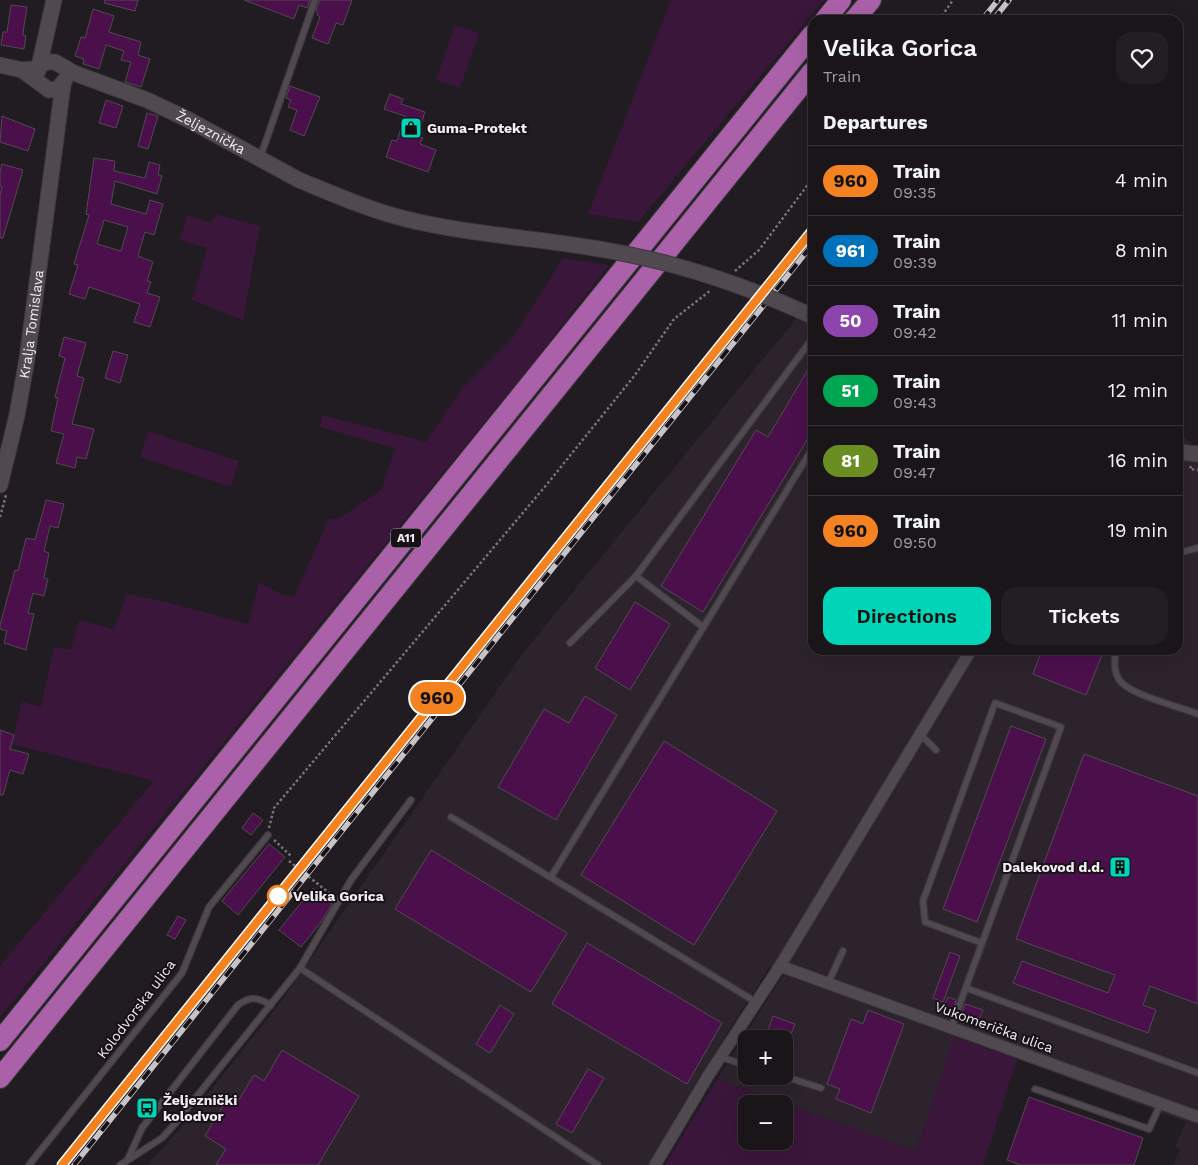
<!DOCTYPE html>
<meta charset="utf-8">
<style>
body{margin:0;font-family:"Work Sans",sans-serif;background:#221e22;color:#f1f3f6;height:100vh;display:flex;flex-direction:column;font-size:19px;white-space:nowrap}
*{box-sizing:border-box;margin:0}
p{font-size:16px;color:#9f9fa2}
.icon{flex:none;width:28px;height:28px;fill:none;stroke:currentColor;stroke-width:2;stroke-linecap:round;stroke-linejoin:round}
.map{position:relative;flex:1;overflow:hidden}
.drawer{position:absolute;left:808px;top:15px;width:375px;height:640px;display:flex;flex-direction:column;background:#191519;border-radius:15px;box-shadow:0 5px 20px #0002,0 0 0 1px #373438}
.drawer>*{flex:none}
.badge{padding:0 10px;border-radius:16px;font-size:18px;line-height:32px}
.fabs{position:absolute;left:738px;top:1030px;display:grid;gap:10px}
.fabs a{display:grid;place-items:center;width:55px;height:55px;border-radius:10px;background:#191519;box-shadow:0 5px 20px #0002,0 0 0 1px #373438;font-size:25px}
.map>.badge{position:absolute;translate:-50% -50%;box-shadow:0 0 0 2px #fff}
h2{padding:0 15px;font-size:19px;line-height:45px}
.round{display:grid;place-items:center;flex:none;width:52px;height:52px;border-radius:15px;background:#221e22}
.summary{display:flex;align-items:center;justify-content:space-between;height:85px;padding:0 15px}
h1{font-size:24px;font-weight:600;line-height:38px}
.primary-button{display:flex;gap:10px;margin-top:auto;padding:10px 15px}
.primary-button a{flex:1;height:58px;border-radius:15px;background:#01d5b7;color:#111;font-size:20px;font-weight:600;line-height:58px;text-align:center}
.primary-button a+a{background:#221e22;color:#f1f3f6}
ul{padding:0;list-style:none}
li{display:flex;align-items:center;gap:15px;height:70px;padding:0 15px;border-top:1px solid #373438}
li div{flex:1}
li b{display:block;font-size:19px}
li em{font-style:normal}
li .badge{min-width:55px;font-weight:700;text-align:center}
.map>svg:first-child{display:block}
</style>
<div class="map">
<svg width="1198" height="1165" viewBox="0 0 1198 1165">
<rect width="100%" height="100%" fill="#211c21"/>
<path fill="#2d232d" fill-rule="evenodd" d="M812,299V650H1178V430L1198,451V1165H1172L1180,1150L1175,1147L1186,1122L955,1036L916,1151L717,1079L783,975L770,966L697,1081L648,1165H147L183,1125L280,1003L523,653ZM746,1039H784V1076H746Z"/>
<g fill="#3b163b" fill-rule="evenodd">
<polygon points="671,0 824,0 638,222 588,214"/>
<polygon points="455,25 479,33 460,88 436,80"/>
<polygon points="216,214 260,226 243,320 192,300 207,248 180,240 187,215 211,223"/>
<polygon points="563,258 609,265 522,376 0,1017 0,966 154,781 12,744 22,701 41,707 54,647 71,649 79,620 114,629 127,594 166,602 248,624 259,582 283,595 294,597 329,518 337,520 381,490 395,448 320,427 322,415 426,442 461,390 512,339"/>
<polygon points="148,431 239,461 231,487 140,457"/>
<path d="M954,1036L1017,1059L983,1165H665L717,1079L916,1151ZM746,1104H784V1141H746Z"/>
</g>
<g fill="#4b104c" stroke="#504950" fill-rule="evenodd">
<polygon points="105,0 138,0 135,11 104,3"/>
<polygon points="244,0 310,0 307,8 299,5 294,19"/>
<polygon points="320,0 352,0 343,25 336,23 328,44 312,38 320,17 317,15 318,12 316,11"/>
<polygon points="11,5 27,7 24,26 23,35 26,36 24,49 1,45 3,32 7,32"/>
<polygon points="93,9 114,16 109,32 141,42 138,55 150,59 141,87 125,82 131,62 121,60 124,51 106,45 99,69 83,64 84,59 75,56 81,37 85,38"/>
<polygon points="290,86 320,97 304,136 290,130 297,110 288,107 291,100 286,98"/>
<polygon points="390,94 403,99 401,104 425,112 417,136 423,138 420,144 436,150 428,172 386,157 392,140 397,141 405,116 384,109"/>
<polygon points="106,100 123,106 116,128 99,123"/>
<polygon points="147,113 158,116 148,149 138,146"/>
<polygon points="2,116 35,129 28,151 0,142"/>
<path d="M94,158L115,161L114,171L145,178L149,162L160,165L158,175L162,176L157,194L115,181L111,204L146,214L150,200L163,204L154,235L145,232L138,256L153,262L147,281L151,282L147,293L160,297L150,327L134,322L140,304L89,287L85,299L69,294L78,265L74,264L89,215L86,214ZM104,220L128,227L121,251L97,244Z"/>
<polygon points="2,164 23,170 3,238 0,238 0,195 2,187 0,186 0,171"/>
<polygon points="64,337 86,343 77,376 84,378 72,424 94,429 86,459 77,457 75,468 56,463 64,434 51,431 58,398 55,397 65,358 59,356"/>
<polygon points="113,351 128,355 120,383 105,378"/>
<polygon points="812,363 812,432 703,612 661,586 756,430 768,437"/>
<polygon points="46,500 64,504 58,528 50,526 44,551 49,553 44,578 48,579 44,596 33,593 28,613 34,614 26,650 4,643 7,631 0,629 0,625 15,570 18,571 26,538 35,540"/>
<polygon points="635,602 670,624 630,690 595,668"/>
<polygon points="1042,650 1104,650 1086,695 1033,674"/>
<polygon points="585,696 617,715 556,820 498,787 544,709 569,723"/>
<polygon points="1011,726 1046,739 977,922 943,909"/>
<polygon points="0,730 14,735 10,749 29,754 23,774 10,770 3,795 0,795"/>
<polygon points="664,741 777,811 694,945 581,875"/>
<polygon points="1084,754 1198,796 1198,1004 1150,986 1143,1005 1156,1010 1148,1033 1013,983 1022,961 1108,993 1115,975 1016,939"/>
<polygon points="253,813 263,820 251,835 242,828"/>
<polygon points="269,844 285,857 238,915 222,901"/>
<polygon points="431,850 567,933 531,992 395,909"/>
<polygon points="313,888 332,904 321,922 301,947 279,930"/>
<polygon points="178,916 186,920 175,939 167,935"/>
<polygon points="587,943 722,1023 687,1084 552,1004"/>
<polygon points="950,952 960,956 943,1002 933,998"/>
<polygon points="948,997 956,1000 952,1012 943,1008"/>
<polygon points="965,1004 983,1010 978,1022 961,1015"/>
<polygon points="500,1005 514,1014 490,1053 476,1044"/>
<polygon points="868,1010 904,1024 871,1113 836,1099 840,1089 827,1084 851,1019 863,1024"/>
<polygon points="773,1016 795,1024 789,1039 765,1039"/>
<polygon points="282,1050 359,1096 318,1165 216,1165 226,1149 205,1136 226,1101 235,1106 254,1075 264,1081"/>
<polygon points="588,1069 604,1078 572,1133 556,1124"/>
<polygon points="1029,1097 1143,1138 1134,1165 1021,1165 1007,1160"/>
</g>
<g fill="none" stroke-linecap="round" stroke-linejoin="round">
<g stroke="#3e393e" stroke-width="8">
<g id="lane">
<polyline points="260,158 315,0"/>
<polyline points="1178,553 1198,548"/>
<polyline points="703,627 636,576 812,339"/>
<polyline points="570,643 636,576"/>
<path d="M1116,650C1114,661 1113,675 1122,683C1135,696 1180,707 1198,714"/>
<polyline points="920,734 936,750"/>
<polyline points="451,817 756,1002"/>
<polyline points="551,877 812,449"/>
<polyline points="300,968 598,1165"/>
<polyline points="828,983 843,951"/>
<polyline points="966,988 1198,1073"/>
<polyline points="951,1028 1061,727 995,703 923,901 925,922 982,943"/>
<polyline points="720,1057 746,1065"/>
<polyline points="783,1076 821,1088"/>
<polyline points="1035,1089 1149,1129 1161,1103"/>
<path d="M128,1159L142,1128L238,1005C251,996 257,997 271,1005"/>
<polyline points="29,1165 182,973 209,907 268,835"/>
<polyline points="120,1165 162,1138 173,1126 300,968 351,880 411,800"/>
</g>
</g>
<g stroke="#3e393e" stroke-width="13">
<g id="street">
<polyline points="780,966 1198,1117"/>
<polyline points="655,1165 708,1076 780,966 971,650"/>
</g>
</g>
<g stroke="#3e393e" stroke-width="17">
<g id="secondary">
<polyline points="0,65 22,70 49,90 58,89 65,80"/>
<path id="s1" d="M22,70L34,69L47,62H55L74,73L147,100L189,120L299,180"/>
<polyline points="38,71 54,0"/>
<polyline points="1178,452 1198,454"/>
<path id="s2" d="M0,485L17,415L27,359L63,85"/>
</g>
</g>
<g stroke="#3e393e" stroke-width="22">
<g id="highway">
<polyline points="825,20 841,0"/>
<polyline points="854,20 871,0"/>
<polyline points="0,1041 812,35"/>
<polyline points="0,1078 812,72"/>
</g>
</g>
<g stroke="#787378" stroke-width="2.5" stroke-dasharray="2.5 2.5" stroke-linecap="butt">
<polyline points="939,20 953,0"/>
<polyline points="735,271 759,250 812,179"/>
<polyline points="1191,466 1190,469 1198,470"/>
<polyline points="0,517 6,495"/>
<polyline points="269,828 274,808 548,483 635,375 674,319 711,290"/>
<polyline points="274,840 292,857"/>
<polyline points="289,861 333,896"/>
</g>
<use href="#lane" stroke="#504a50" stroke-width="5.5"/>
<use href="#street" stroke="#504a50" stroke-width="11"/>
<use href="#secondary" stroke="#504a50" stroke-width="15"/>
<use href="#highway" stroke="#aa61a9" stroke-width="20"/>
<g stroke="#c7c3c7" stroke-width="5.5">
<g id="rail">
<polyline points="982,20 998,0"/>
<polyline points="993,20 1009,0"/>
<polyline points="62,1165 812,231"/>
<polyline points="74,1165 812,245"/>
</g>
</g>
<use href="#rail" stroke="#181218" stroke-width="4" stroke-dasharray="11" stroke-linecap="butt"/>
<g stroke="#3e393e" stroke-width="17" stroke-linecap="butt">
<path id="secondary-bridge" d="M299,180C333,194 367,209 402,218C476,237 552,238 626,254C691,267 753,289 812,316"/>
</g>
<use href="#secondary-bridge" stroke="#504a50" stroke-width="15"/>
</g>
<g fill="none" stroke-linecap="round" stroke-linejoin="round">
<g stroke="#fff" stroke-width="11">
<polyline id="line" points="62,1165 812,231"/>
</g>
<use href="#line" stroke="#f58220" stroke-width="8"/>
</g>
<defs>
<g id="shop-square" transform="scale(1.125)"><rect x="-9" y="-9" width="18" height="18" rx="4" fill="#01d5b7" stroke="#181218"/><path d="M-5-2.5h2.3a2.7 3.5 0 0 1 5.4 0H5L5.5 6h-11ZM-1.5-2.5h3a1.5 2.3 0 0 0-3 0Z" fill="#111"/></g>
<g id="building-square" transform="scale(1.125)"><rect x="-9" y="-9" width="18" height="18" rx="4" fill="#01d5b7" stroke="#181218"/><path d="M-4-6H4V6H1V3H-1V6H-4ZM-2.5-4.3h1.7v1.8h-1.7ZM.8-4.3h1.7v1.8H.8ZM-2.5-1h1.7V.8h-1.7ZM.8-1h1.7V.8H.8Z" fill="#111"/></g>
<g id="bus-square" transform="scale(1.125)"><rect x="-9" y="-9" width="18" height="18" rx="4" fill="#01d5b7" stroke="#181218"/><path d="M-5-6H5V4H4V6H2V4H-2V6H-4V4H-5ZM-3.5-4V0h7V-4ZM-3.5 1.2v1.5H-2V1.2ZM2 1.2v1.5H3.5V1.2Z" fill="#111"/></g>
</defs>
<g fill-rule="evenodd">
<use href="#shop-square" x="411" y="128"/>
<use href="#building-square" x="1120" y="867"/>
<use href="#bus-square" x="147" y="1108"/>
</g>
<circle fill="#fff" stroke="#f58220" stroke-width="2.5" cx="278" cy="896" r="10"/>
<g text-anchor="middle" stroke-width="4" stroke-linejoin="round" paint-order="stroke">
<rect fill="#181218" stroke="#b0abb0" stroke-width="1" x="391" y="528.5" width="30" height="19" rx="4"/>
<g font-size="12" font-weight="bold" fill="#f1edf1">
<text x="406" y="542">A11</text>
</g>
<g font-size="14" font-weight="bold" fill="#f1edf1" stroke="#181218" text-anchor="start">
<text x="427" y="133">Guma-Protekt</text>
<text x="1104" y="872" text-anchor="end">Dalekovod d.d.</text>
<text x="163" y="1105">Željeznički<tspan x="163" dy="16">kolodvor</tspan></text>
</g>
<g font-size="14" fill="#f1edf1" stroke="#181218">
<text dy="5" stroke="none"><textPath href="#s1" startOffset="206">Željeznička</textPath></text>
<text dy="5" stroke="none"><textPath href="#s2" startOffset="164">Kralja Tomislava</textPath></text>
<text transform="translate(136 1009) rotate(-53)" y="5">Kolodvorska ulica</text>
<text transform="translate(994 1027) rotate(20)" y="5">Vukomerička ulica</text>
</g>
<g font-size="14" font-weight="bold" fill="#f1edf1" stroke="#181218" text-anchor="start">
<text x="293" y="901">Velika Gorica</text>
</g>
</g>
</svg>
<div class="fabs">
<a>+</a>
<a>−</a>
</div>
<b class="badge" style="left:437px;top:698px;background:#f58220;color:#111">960</b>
<section class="drawer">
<div class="summary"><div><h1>Velika Gorica</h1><p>Train</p></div><a class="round"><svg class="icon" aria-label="heart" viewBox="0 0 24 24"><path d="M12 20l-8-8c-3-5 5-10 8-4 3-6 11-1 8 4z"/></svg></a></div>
<h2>Departures</h2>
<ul>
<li><span class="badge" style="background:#f58220;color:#111">960</span><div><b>Train</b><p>09:35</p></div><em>4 min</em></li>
<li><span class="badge" style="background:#0072bc;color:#fff">961</span><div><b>Train</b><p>09:39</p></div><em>8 min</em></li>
<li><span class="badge" style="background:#8e44ad;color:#fff">50</span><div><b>Train</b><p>09:42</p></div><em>11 min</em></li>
<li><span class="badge" style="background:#00a651;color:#fff">51</span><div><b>Train</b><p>09:43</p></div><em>12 min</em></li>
<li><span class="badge" style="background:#6b8e23;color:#fff">81</span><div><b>Train</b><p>09:47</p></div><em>16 min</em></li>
<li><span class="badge" style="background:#f58220;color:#111">960</span><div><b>Train</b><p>09:50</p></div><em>19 min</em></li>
</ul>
<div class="primary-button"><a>Directions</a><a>Tickets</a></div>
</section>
</div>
